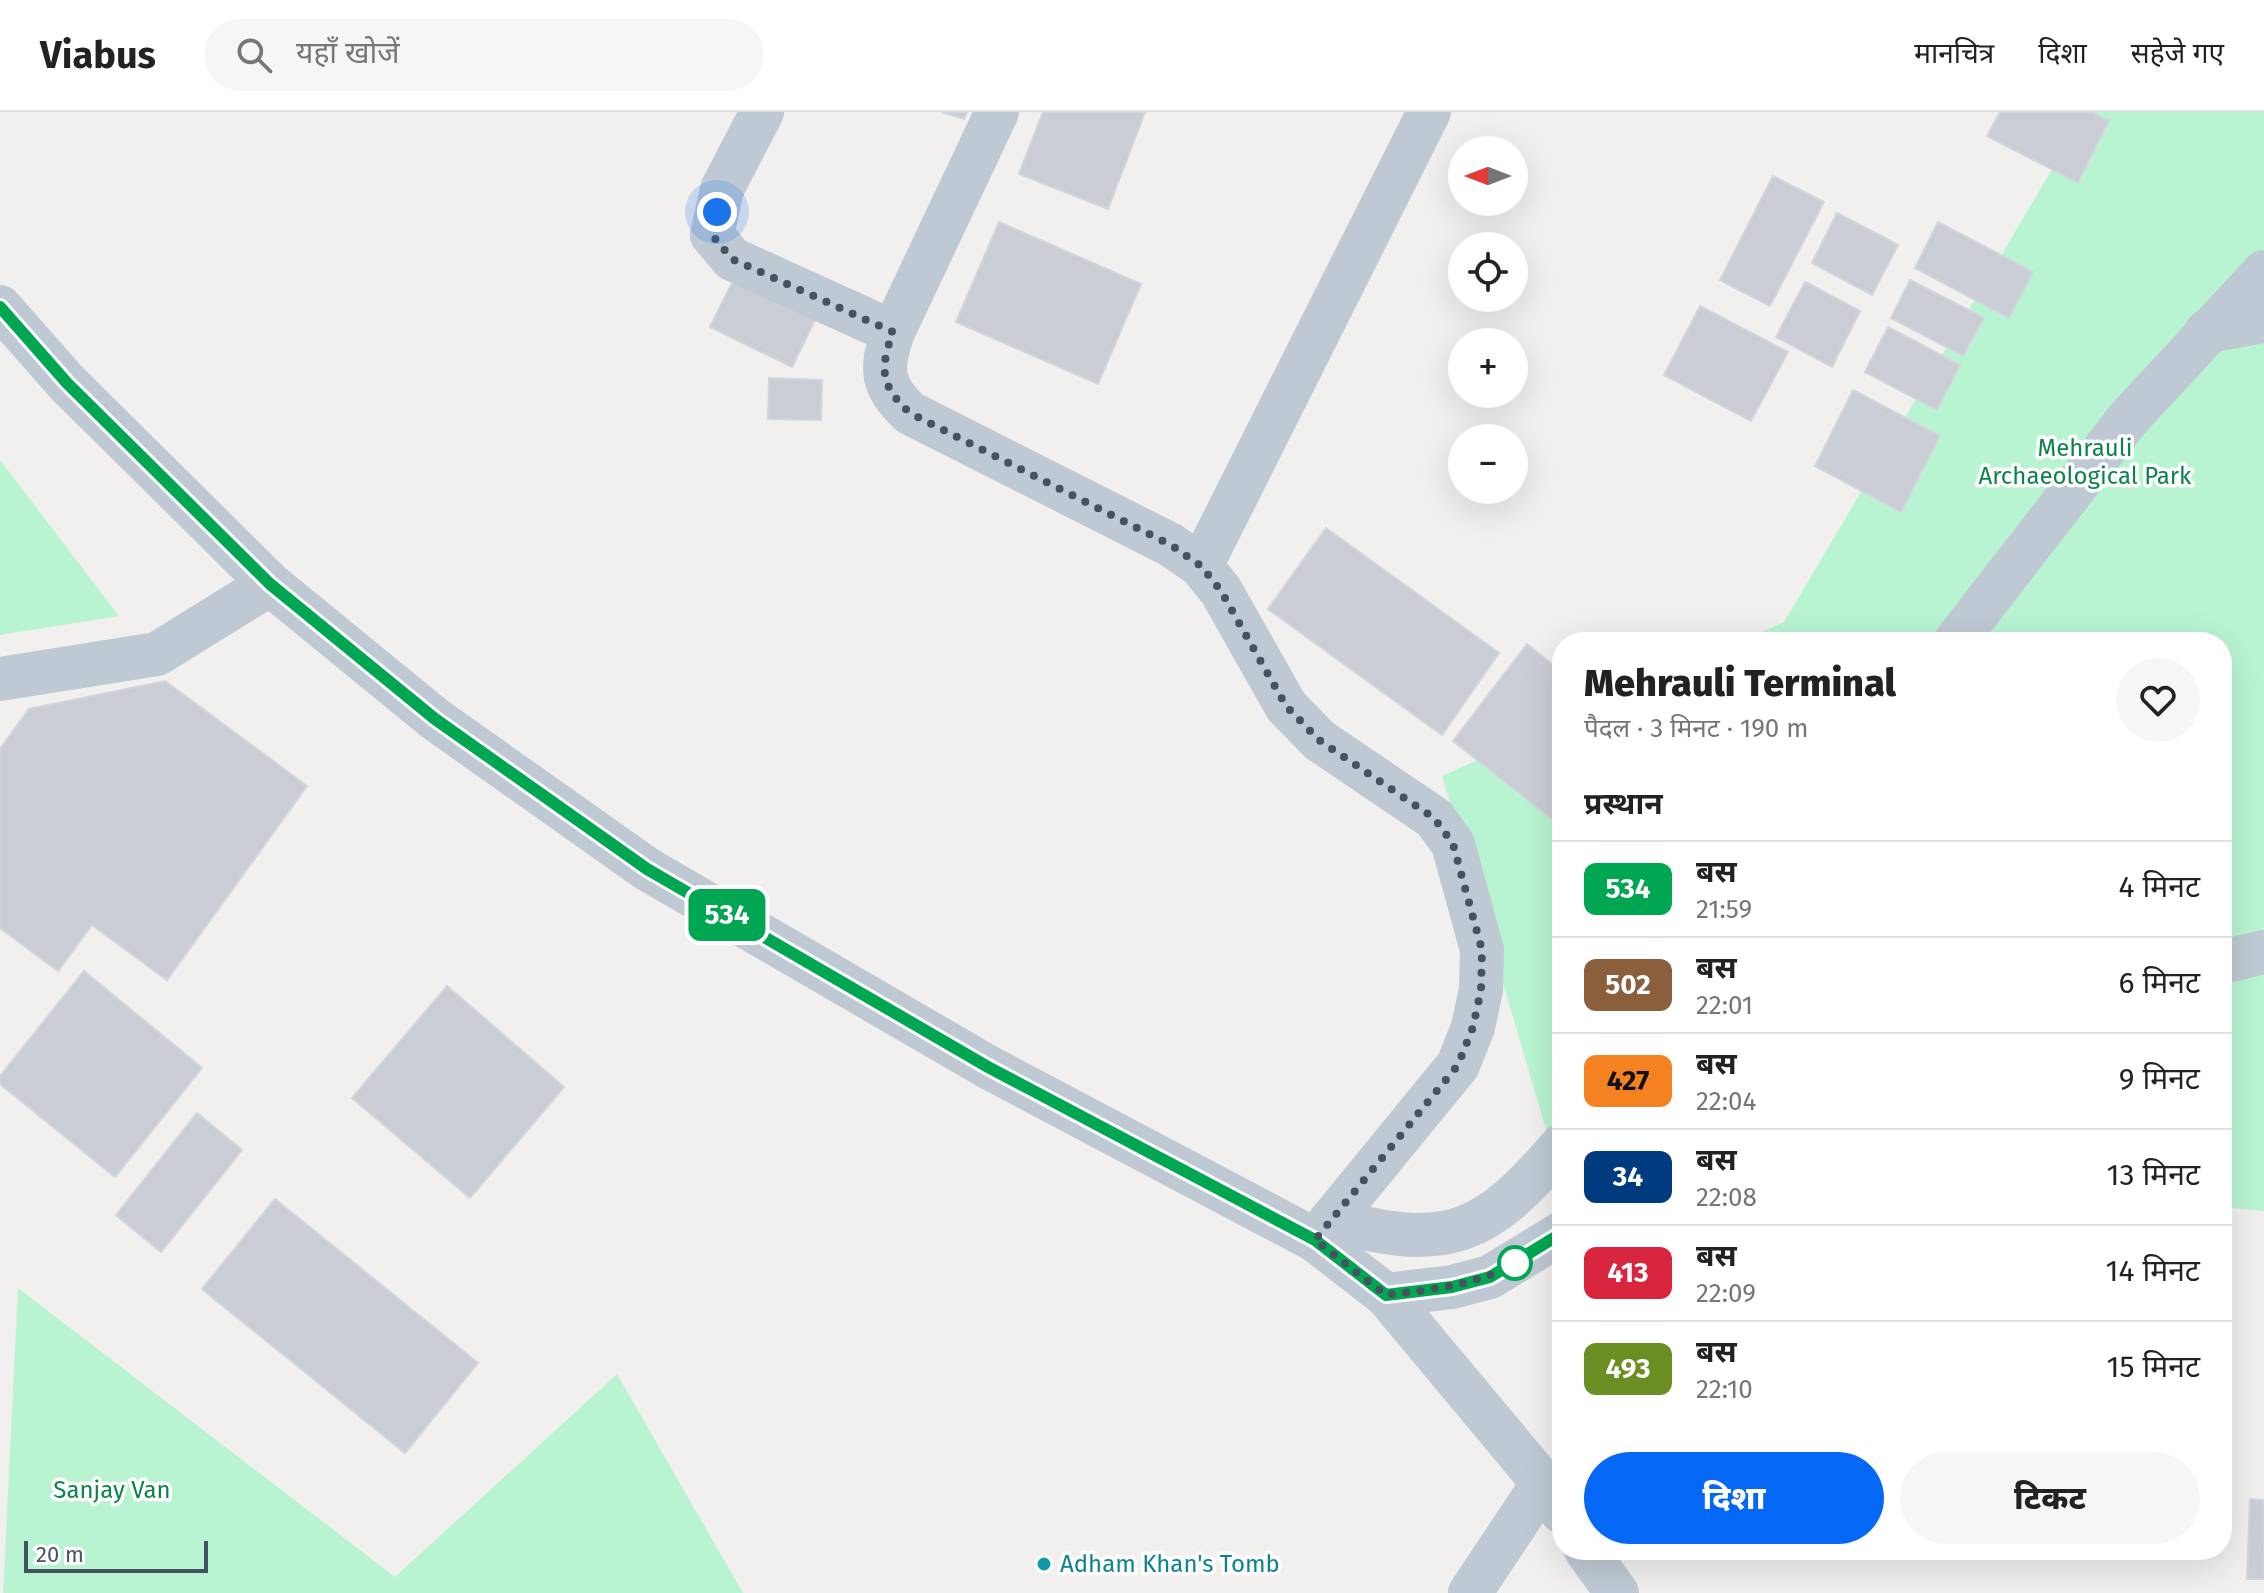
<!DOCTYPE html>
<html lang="hi">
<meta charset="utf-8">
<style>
body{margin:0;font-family:"Fira Sans","Noto Sans Devanagari",sans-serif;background:#f6f6f6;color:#222;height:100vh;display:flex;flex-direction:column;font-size:30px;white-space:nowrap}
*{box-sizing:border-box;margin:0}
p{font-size:26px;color:#767676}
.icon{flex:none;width:44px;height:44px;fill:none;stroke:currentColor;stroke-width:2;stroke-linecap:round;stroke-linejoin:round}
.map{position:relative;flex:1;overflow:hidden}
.details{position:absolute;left:1552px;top:520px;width:680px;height:928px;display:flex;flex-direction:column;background:#fff;border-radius:32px;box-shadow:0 8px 32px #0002}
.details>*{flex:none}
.badge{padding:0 16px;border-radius:12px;font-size:28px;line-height:52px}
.needle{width:52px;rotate:270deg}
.tools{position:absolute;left:1448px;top:24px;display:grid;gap:16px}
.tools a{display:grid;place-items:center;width:80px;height:80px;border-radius:50%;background:#fff;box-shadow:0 8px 32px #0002;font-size:40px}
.scale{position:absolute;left:24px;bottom:20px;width:184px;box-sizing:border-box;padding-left:8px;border:4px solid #45525f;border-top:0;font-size:22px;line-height:28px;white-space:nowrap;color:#45525f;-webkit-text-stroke:6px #fff;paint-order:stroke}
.you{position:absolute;width:40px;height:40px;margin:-20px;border:6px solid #fff;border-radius:50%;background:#1a73e8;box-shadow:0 0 0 12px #1a73e833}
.map>.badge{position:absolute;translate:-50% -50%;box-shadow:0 0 0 4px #fff}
h2{padding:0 32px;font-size:30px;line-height:72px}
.round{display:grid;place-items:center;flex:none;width:84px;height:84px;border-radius:42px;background:#f6f6f6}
.overview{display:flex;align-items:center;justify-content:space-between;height:136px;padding:0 32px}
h1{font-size:38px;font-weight:800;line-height:60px}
.cta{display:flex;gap:16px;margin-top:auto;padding:16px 32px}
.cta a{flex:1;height:92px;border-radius:48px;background:#0567f5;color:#fff;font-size:32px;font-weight:800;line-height:92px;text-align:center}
.cta a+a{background:#f6f6f6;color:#222}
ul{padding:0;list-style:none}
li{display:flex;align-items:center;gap:24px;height:96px;padding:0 32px;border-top:2px solid #e0e0e0}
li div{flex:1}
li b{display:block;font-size:30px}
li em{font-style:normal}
li .badge{min-width:88px;font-weight:700;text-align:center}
header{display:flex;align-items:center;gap:48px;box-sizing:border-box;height:112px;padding:0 40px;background:#fff;border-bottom:2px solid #e0e0e0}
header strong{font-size:38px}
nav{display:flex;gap:44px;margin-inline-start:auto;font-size:28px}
.search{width:560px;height:72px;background:#f6f6f6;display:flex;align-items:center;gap:20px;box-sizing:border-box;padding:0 28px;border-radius:44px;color:#767676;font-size:30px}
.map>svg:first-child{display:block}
</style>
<header>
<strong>Viabus</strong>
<div class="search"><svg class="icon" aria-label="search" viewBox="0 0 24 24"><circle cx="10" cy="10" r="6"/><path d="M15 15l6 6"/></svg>यहाँ खोजें</div>
<nav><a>मानचित्र</a><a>दिशा</a><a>सहेजे गए</a></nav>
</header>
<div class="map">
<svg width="2264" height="1481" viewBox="0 0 2264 1481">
<rect width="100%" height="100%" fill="#f2efef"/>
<g fill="#b9f4d2">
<polygon points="2086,0 2264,0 2264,1099 2222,1095 2222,530 1740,530 1784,510"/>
<polygon points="0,348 119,504 0,523"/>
<polygon points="1562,610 1562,1033 1550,1031 1442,664"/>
<polygon points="18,1176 395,1465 617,1262 743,1481 3,1481"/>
</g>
<g fill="#caced4" stroke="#d2d5db" stroke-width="2">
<polygon points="942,0 967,0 964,7"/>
<polygon points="1043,0 1145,0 1108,97 1019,62"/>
<polygon points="2000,0 2092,0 2109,9 2078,71 1987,24"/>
<polygon points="1773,64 1824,90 1770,194 1720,168"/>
<polygon points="1837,101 1898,133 1872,183 1812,151"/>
<polygon points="999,110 1141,172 1098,272 956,210"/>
<polygon points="1938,110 2033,160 2009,206 1915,156"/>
<polygon points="735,165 816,206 792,255 710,215"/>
<polygon points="1910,168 1984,206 1963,244 1891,206"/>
<polygon points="1805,170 1860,199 1832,255 1776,225"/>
<polygon points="1700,194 1788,240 1751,309 1664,263"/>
<polygon points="1888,215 1960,253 1937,298 1865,260"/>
<polygon points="769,266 822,268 821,308 768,307"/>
<polygon points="1853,278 1940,324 1901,400 1815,354"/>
<polygon points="1326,416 1499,541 1442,623 1268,497"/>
<polygon points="1527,532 1562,560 1562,715 1453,629"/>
<polygon points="165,569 307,674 167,868 92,813 58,859 0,816 0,637 29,597"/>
<polygon points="84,859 202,956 115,1065 0,972 0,964"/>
<polygon points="447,874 564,975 470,1086 352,986"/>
<polygon points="197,1001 242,1038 161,1140 116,1103"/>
<polygon points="275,1087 478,1251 405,1341 202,1177"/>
<polygon points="2250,1387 2264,1388 2264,1467 2247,1467"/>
<polygon points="1726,1438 1792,1438 1727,1444"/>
<polygon points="1833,1438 1933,1438 1933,1440"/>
</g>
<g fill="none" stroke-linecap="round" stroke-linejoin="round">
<g stroke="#bec9d3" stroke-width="44">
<polyline points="762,0 722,77 712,123 732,147 893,220"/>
<path d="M997,0L893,220C880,257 881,274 910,301L1171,433L1201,454L1221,479L1286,594L1319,628L1434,706L1453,732L1482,838L1481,878L1473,915L1458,953L1315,1128"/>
<polyline points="0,195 67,271 270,472 435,607 647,757 988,955 1315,1128 1386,1183 1543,1371 1562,1400"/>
<polyline points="2207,219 2264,209"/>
<polyline points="1201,454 1429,0"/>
<polyline points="1955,530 2127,308 2264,160"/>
<polyline points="0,567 157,542 270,472"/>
<polyline points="2222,850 2264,840"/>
<path d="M1331,1108C1449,1140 1485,1123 1562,1033"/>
<polyline points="1386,1183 1452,1175 1490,1165 1562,1121"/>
<polyline points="1586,1438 1617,1481"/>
<polyline points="1470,1481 1543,1371"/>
</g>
</g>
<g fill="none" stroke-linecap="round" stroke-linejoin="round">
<g stroke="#fff" stroke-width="18">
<polyline id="line" points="0,195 67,271 270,472 435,607 647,757 988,955 1315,1128 1386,1183 1452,1175 1490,1165 1562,1121"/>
</g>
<use href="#line" stroke="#00a651" stroke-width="12"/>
<path stroke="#45525f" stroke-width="8" stroke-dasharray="0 14.4" d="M717,100L712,123L732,147L893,220C879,258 881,274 910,301L1171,433L1201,454L1221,479L1286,594L1319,628L1434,706L1453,732L1482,838L1481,878L1473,915L1458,953L1315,1128L1386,1183C1432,1177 1475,1174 1515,1151"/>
</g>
<circle fill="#fff" stroke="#00a651" stroke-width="4" cx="1515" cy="1151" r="16"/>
<circle fill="#0f9aa8" stroke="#fff" stroke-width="3" cx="1044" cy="1452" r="8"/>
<g text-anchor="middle" stroke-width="7" stroke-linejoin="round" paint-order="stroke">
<g font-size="24" fill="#0d834c" stroke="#fff">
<text x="2085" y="344">Mehrauli<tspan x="2085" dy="28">Archaeological Park</tspan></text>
<text x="112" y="1386">Sanjay Van</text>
</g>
<g font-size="24" fill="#0d838f" stroke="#fff" text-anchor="start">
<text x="1060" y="1460">Adham Khan's Tomb</text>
</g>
</g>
</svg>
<div class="tools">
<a><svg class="needle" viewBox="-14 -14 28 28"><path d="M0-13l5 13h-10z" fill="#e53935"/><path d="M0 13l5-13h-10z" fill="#767676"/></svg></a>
<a><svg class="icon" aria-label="locate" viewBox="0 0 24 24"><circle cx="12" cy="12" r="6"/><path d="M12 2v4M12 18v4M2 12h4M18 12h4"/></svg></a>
<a>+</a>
<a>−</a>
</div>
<div class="scale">20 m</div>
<div class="you" style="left:717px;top:100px"></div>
<b class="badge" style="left:727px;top:803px;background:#00a651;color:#fff">534</b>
<section class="details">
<div class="overview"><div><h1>Mehrauli Terminal</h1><p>पैदल · 3 मिनट · 190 m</p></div><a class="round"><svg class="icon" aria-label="heart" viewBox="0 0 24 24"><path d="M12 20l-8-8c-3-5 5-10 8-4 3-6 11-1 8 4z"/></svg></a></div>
<h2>प्रस्थान</h2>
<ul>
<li><span class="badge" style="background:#00a651;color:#fff">534</span><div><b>बस</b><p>21:59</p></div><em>4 मिनट</em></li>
<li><span class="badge" style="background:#8b5e3c;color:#fff">502</span><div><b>बस</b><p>22:01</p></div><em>6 मिनट</em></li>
<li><span class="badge" style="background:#f58220;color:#111">427</span><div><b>बस</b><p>22:04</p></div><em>9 मिनट</em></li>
<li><span class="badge" style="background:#003b80;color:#fff">34</span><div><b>बस</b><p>22:08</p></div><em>13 मिनट</em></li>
<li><span class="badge" style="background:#d7263d;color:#fff">413</span><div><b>बस</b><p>22:09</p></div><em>14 मिनट</em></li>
<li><span class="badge" style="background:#6b8e23;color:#fff">493</span><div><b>बस</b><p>22:10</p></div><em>15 मिनट</em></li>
</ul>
<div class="cta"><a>दिशा</a><a>टिकट</a></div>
</section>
</div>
